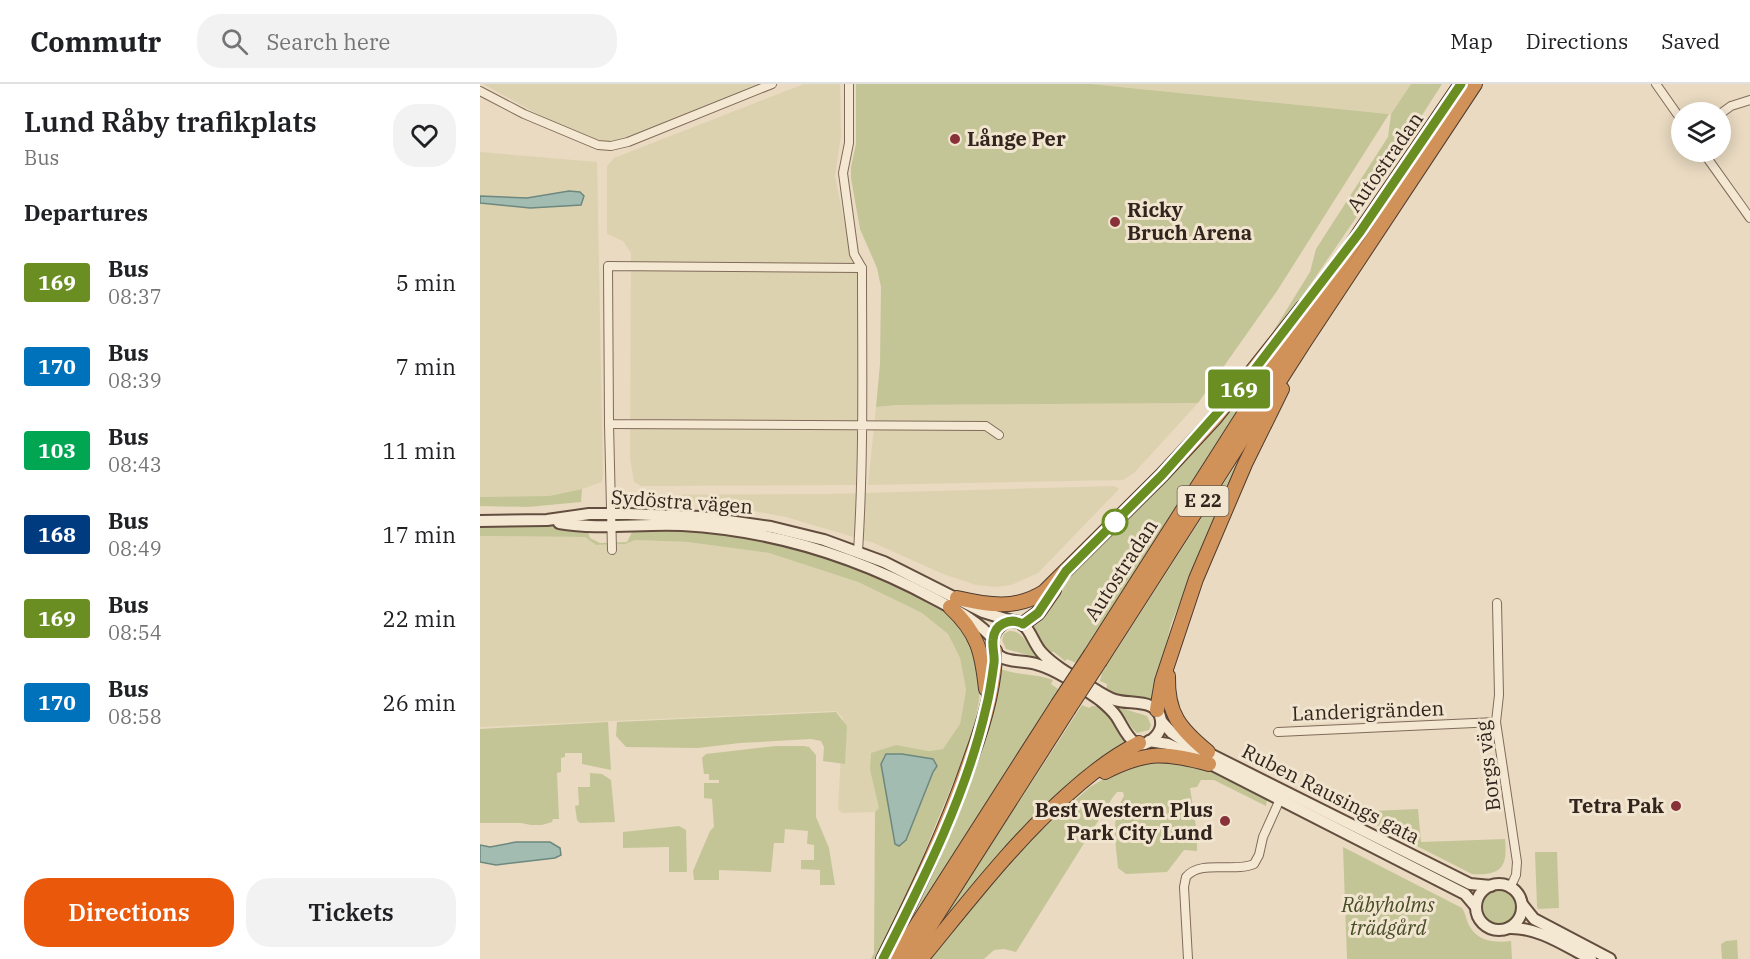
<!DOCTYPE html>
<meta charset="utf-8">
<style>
body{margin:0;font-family:"IBM Plex Serif",serif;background:#f2f2f2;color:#202124;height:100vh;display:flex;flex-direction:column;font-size:22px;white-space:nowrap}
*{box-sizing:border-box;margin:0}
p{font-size:20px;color:#757577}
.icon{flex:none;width:33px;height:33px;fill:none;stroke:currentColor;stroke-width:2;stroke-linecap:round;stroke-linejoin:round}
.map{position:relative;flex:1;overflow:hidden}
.details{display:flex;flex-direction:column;background:#fff;width:480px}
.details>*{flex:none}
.badge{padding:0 12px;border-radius:4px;font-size:21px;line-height:39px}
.fabs{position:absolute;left:1191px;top:18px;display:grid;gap:12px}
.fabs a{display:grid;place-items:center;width:60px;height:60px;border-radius:50%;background:#fff;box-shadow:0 3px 15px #0003;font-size:30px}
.map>.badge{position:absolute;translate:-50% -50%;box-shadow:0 0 0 3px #fff}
h2{padding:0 24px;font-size:22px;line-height:54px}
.round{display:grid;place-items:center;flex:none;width:63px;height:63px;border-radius:24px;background:#f2f2f2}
.overview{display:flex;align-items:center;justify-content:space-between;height:102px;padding:0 24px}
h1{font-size:28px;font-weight:600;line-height:45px}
.button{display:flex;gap:12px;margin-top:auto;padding:12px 24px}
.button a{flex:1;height:69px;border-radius:24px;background:#ea580c;color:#fff;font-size:24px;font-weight:600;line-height:69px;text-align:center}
.button a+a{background:#f2f2f2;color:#202124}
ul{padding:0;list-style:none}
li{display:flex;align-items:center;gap:18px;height:84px;padding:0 24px}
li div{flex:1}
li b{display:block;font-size:22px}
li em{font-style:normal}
li .badge{min-width:66px;font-weight:700;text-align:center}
header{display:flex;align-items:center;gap:36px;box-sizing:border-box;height:84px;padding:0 30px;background:#fff;border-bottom:2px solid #e0e0e0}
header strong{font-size:28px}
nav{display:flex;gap:33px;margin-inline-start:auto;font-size:21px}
.search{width:420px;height:54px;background:#f2f2f2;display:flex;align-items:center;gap:15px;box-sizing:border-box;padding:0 21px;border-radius:24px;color:#757577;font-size:22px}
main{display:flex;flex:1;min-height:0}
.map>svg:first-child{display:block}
</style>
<header>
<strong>Commutr</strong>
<div class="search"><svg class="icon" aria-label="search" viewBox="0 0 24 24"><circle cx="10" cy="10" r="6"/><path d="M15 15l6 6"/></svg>Search here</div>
<nav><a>Map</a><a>Directions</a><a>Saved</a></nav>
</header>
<main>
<section class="details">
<div class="overview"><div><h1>Lund Råby trafikplats</h1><p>Bus</p></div><a class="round"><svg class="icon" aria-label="heart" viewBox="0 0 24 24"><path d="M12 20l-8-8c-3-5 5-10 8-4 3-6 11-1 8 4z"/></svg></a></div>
<h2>Departures</h2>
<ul>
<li><span class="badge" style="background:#6b8e23;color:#fff">169</span><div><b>Bus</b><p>08:37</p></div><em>5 min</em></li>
<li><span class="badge" style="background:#0072bc;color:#fff">170</span><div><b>Bus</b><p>08:39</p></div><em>7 min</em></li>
<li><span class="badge" style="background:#00a651;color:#fff">103</span><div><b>Bus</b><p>08:43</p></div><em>11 min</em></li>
<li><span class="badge" style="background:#003b80;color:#fff">168</span><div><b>Bus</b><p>08:49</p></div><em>17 min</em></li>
<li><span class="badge" style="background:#6b8e23;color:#fff">169</span><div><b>Bus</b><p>08:54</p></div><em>22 min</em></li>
<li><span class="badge" style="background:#0072bc;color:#fff">170</span><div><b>Bus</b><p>08:58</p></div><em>26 min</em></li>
</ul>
<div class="button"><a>Directions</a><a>Tickets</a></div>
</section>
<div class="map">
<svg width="1270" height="875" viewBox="0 0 1270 875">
<rect width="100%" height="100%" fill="#e9dac1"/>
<g fill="#ddd2af">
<polygon points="3,0 285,0 151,54 121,58 106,54 61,32"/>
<polygon points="324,0 360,0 361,51 355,92 369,162 380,188 376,401 161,402 154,398 150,374 151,169 143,157 127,150 127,82 134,74"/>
<polygon points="611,0 931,0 911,30"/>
<polygon points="0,68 117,78 123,390 122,398 102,405 69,412 0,413"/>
<polygon points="718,319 654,389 643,396 388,401 396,323 418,321"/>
<polygon points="634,402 639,405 558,489 531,501 516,503 496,501 463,490 394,459 306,433 224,418 159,417 150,415 148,411 347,410"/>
<polygon points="0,452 105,453 116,461 144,460 155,456 207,458 289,469 378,498 442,529 468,550 480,574 486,606 480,640 464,665 449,667 416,661 390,686 400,724 395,728 362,729 358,725 363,634 356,627 0,643"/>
</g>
<g fill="#c4c597">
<polygon points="376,0 611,0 909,30 797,207 718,319 418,321 396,323 400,280 401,203 397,184 380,145 371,94 371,83 376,60"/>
<polygon points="931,0 962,0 884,122 787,264 794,246 830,188 836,165 908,53 911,30"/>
<polygon points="776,294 777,295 596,579 587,575 585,577 574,568 567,568 561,561 551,541 592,490 722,357"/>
<polygon points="773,354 730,444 691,540 673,616 641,612 626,608 627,600 620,597 622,589"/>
<polygon points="102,405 101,418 48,423 0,422 0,413 69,412"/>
<path d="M47,441L106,443L110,454L120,459L147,458L153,446C249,444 344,463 430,507C445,515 465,522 476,536C491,552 499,577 500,598C502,639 469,707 454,745C443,771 435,797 425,822C417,840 407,858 398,875H391L394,869L395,728L399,724L390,686L391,669L416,661L449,667L463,665L480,640L486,606L480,574L468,550L442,529L378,498L289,469L207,458L155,456L145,460L116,461L105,453L0,452V442Z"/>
<path d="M529,547C543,546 548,562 556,572L555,573L526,565L522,556L524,550Z"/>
<path d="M519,584C536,592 555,589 573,596L571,600L578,605L435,831L433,829Z"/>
<path d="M602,621L609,624L612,622L623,623C632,635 637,649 647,659L461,842L459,841Z"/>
<polygon points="638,623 667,632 671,641 669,646 657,649 653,645"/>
<polygon points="356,628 367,642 365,680 343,677 344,663 341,657 331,655 260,659 218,664 146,663 136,652 137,638"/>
<polygon points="128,638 131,686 102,680 102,669 85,669 85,673 81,674 81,688 77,689 79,735 73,735 72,738 62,741 51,741 41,739 0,739 0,645"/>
<polygon points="296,662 324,662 329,663 336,671 336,733 349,764 355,801 340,801 340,786 321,785 321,776 334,776 334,761 327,760 328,747 305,745 304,759 294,759 291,788 239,786 239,796 214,796 213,787 230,747 234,743 232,715 224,714 224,699 239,699 239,696 229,696 229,690 224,690 222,674 226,670"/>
<path d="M687,676L729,686L785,714L787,716L786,722L734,696H721L717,703L710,704L717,749V767L704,766L687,788L646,790L638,784C636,759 630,734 644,712L643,708H637L633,713L536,868L524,865L514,866L504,875H447L530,774L610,703L637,687L664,677Z"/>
<polygon points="110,689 122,690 131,696 135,738 100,739 97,736 95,722 99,721 98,703 110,703"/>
<path d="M938,725L941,758L1025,755C1028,783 1021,792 992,790L870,728Z"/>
<polygon points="199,742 206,746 207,788 189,788 189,763 143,764 143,748"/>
<path d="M863,763L982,824C986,830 986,837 990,843C999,858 1016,859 1031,857L1032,875H867Z"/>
<polygon points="1055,768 1077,768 1079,824 1058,825 1057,822"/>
<circle cx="1020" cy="823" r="17"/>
<polygon points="1257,856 1258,875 1242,875 1241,860 1246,857"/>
</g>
<g fill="#a3bcb2" stroke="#6c887f" stroke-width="1.5">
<polygon points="89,107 100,108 104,112 101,121 50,124 0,119 0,112 47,114"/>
<polygon points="406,670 422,670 453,675 457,682 453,688 426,756 419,762 415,760 401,680"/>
<polygon points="36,758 70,758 80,764 81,771 75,774 16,781 0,778 0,761 10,763"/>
</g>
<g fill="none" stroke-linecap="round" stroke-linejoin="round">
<g stroke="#806b5b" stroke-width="10">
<g id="street">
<polyline points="369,0 369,59 363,89 374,170 382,184"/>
<polyline points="1176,0 1202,37"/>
<polyline points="0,7 44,30 118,61 131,62 148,58 292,0"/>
<polyline points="1240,30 1251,22 1270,16"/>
<polyline points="1223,68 1270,134"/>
<polyline points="129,340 132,466"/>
<path d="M378,468C384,373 382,278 382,184L128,182L129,340L506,342L519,351"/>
<polyline points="1017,519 1019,611 1016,638 1037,778 1036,791 1030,804"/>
<polyline points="798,648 1016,638"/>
<path d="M708,875L704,803L706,793C721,775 754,789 774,780L779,771L783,753L801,713"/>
</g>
</g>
<g stroke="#624d3e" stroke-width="14">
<g id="secondary">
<polyline points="0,437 67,436 109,430 148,430 221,433 291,443 344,456 404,478 503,528 532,537"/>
<path d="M79,439C119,446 161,439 202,441C291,446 375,472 453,514C475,526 496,535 513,555"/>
<path d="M529,537C550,535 550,556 562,569C577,585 600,596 619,608C624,611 629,614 635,616C650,621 678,614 681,636C682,642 680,648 675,653C654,674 645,645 636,632C632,626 626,621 620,616C601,603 578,586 556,580C545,576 531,579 521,573C504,563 515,542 529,537Z"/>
<polyline points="681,637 692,649 702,656 990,800 1011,802"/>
<polyline points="669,657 688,660 711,670 985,810 996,823"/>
<circle cx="1019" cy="823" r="23"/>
<polyline points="1042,820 1054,835 1130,875"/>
<path d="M1029,844C1059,843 1085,862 1111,875"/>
</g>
</g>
<g stroke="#4e3b2f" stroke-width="16">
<g id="highway">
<path d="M477,514C508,521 536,526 564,508L682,391L735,334L823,223"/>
<path d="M470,523C498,549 502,568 506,605"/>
<polyline points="543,540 558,529 574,506"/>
<polyline points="611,570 880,148 981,0"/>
<polyline points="620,577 825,257 995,0"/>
<path d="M688,592C687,630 700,645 728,668"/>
<polyline points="677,626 682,597 716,495 765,380 802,305"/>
<path d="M625,688C666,667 685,668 729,680"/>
<path d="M403,875C436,809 467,744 491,674C503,642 515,601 515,567"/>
<polyline points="415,875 578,620"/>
<polyline points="429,875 588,626"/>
<path d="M441,875C488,818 532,760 588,710C609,691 633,672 659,659"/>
</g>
</g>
<use href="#street" stroke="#f5e8d3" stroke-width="8"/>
<use href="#secondary" stroke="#f5e8d3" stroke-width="10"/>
<use href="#highway" stroke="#d19259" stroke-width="14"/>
<g stroke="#4e3b2f" stroke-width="16" stroke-linecap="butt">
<g id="highway-bridge">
<polyline points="578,620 611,570"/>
<polyline points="588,626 620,577"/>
</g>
</g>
<use href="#highway-bridge" stroke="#d19259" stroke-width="14"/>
</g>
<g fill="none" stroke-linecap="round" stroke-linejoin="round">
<g stroke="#fff" stroke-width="14">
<path id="line" d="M403,875C444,794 486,712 506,624C510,609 512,594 514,579C515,571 512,564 513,556C514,540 530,533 543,540L558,529L586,487L682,391L765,298L880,148L981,0"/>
</g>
<use href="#line" stroke="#6b8e23" stroke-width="9"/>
</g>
<g fill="#893139" stroke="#f1e5d0" stroke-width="2">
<circle cx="475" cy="55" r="6"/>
<circle cx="635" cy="138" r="6"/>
<circle cx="1196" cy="722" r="6"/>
<circle cx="745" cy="737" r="6"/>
</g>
<circle fill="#fff" stroke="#6b8e23" stroke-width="3" cx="635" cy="438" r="12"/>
<g text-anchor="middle" stroke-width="6" stroke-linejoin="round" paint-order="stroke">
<rect fill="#f1e5d0" stroke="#6b5f53" stroke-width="1.5" x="697.5" y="402" width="51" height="30" rx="4.5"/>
<g font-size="18" font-weight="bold" fill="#32251d">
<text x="723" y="423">E 22</text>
</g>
<g font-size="20" font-weight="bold" fill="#32251d" stroke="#f1e5d0" text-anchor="start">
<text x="487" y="62">Långe Per</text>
<text x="647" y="133">Ricky<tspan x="647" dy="23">Bruch Arena</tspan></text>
<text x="1184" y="729" text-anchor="end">Tetra Pak</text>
<text x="733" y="733" text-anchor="end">Best Western Plus<tspan x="733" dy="23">Park City Lund</tspan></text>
</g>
<g font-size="20" fill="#32251d" stroke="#f1e5d0">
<text transform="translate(905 78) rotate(-55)" y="7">Autostradan</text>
<text transform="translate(202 418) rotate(4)" y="7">Sydöstra vägen</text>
<text transform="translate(641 486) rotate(-57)" y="7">Autostradan</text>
<text transform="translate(888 627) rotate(-2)" y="7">Landerigränden</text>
<text transform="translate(1008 682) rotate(-97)" y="7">Borgs väg</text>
<text transform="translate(851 710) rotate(27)" y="7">Ruben Rausings gata</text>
</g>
<g font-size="20" font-style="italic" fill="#464c26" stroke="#f1e5d0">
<text x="908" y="828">Råbyholms<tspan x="908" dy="23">trädgård</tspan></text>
</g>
</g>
</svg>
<div class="fabs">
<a><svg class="icon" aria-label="layers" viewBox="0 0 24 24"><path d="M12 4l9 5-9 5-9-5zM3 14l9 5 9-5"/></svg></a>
</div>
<b class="badge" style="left:759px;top:305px;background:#6b8e23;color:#fff">169</b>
</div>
</main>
